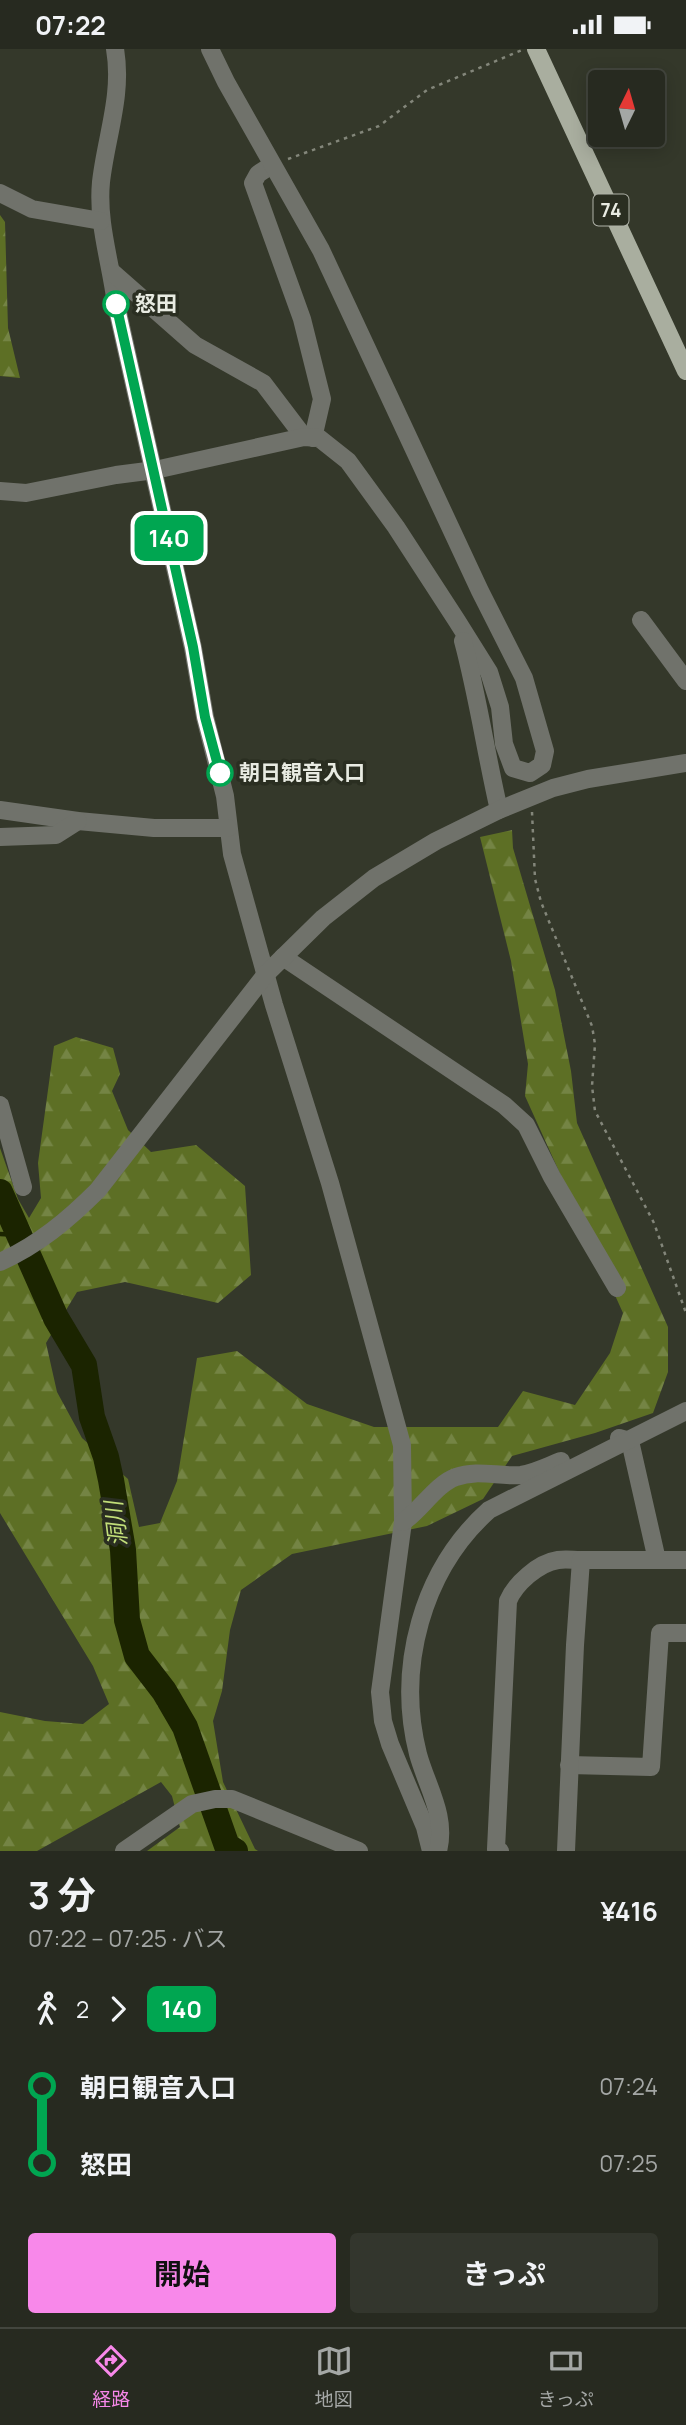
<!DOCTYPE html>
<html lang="ja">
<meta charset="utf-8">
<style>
body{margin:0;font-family:Manrope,"Noto Sans JP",sans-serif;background:#33362d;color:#f1f3f6;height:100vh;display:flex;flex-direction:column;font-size:26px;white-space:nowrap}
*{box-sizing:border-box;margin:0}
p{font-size:23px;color:#a4a7a5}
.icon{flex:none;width:38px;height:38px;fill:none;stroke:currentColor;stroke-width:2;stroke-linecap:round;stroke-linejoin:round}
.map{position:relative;height:1802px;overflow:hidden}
.sheet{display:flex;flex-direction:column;background:#272a20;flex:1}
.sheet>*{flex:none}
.badge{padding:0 14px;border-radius:10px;font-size:24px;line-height:46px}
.needle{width:46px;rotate:5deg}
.tools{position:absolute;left:588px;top:21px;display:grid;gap:14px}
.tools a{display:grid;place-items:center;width:77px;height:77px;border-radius:7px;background:#272a20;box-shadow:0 4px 18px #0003,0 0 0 2px #43463e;font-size:35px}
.map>.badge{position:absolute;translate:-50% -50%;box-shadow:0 0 0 4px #fff}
.legs{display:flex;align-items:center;gap:10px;height:77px;padding:0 28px;font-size:23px}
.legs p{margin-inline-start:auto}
.overview{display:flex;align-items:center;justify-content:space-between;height:119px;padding:0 28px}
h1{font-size:38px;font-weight:700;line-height:52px}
.cta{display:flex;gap:14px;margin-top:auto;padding:14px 28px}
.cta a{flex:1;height:80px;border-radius:7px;background:#f888ea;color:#111;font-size:28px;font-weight:700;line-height:80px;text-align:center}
.cta a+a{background:#33362d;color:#f1f3f6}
ul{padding:0 28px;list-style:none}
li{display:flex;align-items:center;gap:24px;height:77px;font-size:26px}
li i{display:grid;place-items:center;width:10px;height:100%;margin:0 9px;background:currentColor}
li i::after{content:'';width:18px;height:18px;margin:-9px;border:5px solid;border-radius:50%;background:#272a20}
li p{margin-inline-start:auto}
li:first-child i{background:linear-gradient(#0000 50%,currentColor 0)}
li:last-child i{background:linear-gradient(currentColor 50%,#0000 0)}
.status{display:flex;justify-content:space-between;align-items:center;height:49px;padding:0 35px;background:#272a20;direction:ltr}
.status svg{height:19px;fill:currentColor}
.tab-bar{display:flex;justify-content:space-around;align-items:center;height:98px;border-top:2px solid #43463e;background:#272a20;font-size:19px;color:#a4a7a5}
.tab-bar a{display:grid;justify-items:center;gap:4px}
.tab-bar .current{color:#f888ea}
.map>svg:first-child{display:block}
</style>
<div class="status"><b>07:22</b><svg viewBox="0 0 49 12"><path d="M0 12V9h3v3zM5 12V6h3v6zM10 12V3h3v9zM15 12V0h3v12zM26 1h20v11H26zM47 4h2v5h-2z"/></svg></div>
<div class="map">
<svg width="686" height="1802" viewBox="0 0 686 1802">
<defs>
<pattern id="forest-firs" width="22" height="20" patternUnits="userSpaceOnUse" patternTransform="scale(1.75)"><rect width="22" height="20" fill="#5d6f25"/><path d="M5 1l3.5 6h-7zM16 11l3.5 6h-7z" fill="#748444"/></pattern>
</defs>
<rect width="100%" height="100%" fill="#34382a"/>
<g fill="url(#forest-firs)">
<polygon points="0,166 5,173 8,279 20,329 0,327"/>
<polygon points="512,781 513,799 555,941 571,1022 577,1074 668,1278 668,1323 653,1364 595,1384 512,1407 483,1450 427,1477 292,1505 241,1541 230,1581 222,1642 213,1672 223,1733 255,1800 258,1802 147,1802 180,1778 172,1747 161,1733 37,1802 0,1802 0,1663 45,1672 83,1675 109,1655 93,1617 0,1464 0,1099 18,1150 29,1169 41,1149 38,1114 54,997 76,988 113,999 120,1025 112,1042 128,1081 151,1103 196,1096 245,1137 251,1226 218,1254 125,1233 77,1243 46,1294 57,1343 82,1389 128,1430 139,1478 160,1474 177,1432 197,1309 237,1302 307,1355 374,1378 498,1378 523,1342 575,1356 610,1304 623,1264 525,1047 528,1015 511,912 480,788"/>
</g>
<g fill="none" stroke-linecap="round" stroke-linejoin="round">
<polyline stroke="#1b2400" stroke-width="4.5" points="0,1185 20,1186"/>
<polyline stroke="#1b2400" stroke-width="26" points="0,1143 56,1269 84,1316 92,1368 106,1408 111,1431 123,1501 127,1571 137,1607 164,1642 185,1678 227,1797 235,1802"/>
<g stroke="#83867a" stroke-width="2.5" stroke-dasharray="3.5 5" stroke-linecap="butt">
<polyline points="288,110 379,77 427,41 522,1"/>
<polyline points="532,763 535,830 541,853 592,977 595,995 592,1037 595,1062 654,1174 686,1264"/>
</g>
<g stroke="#70726b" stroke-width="18">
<path d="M115,0C123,46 106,88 101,133C97,174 111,214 116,255L193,599L205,668L225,747L232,805L274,956L330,1134L402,1396L403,1473L380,1643L383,1672L390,1695L425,1778L431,1802"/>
<polyline points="272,116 258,125 253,134 302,270 322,350 313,389"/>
<polyline points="0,144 32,160 101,172"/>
<polyline points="112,223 195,296 263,334 304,388"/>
<polyline points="0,442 26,444 116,426 155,421 304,388 319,389 348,412 396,478 457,572 489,623 500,658 504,695 513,719 530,724 542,716 545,702 524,629 480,542 321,201 226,33 210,0"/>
<polyline points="641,571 686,632"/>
<path d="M463,592C478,648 486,705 499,761"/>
<polyline points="0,761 78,772 154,779 228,779"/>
<polyline points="0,788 56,786 78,772"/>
<polyline points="283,908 504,1056 526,1076 552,1128 617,1239"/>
<polyline points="0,1056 23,1138"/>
<path d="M0,1213C38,1196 68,1171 98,1141L266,925L323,869L374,829L436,792L499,761L553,739L588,730L686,714"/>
<polyline points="619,1389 630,1392 657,1511"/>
<path d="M403,1473C421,1461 436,1435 456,1428C477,1420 499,1428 521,1426C535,1424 548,1417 561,1412"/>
<polyline points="569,1716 651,1718 660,1584 686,1584"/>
<polyline points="124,1802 192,1755 215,1750 232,1750 359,1802"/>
<path d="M438,1802C447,1767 427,1738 418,1705C396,1618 422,1521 489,1461L686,1362"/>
<path d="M500,1802L496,1800L508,1552C515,1535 538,1514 558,1511C565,1510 573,1511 581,1511"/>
<polyline points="566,1802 575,1596 581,1511 686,1511"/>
</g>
<polyline stroke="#a9ae9f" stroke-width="18" points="536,0 686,322"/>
</g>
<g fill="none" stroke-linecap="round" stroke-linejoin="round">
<g stroke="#fff" stroke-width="16">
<polyline id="line-1" points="116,255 193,598 205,668 220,724"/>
</g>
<use href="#line-1" stroke="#00a651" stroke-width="10"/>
</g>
<g fill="#fff" stroke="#00a651" stroke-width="3.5">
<circle cx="116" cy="255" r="12"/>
<circle cx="220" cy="724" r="12"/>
</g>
<g text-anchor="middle" stroke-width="7" stroke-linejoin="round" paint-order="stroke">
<rect fill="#2a2e21" stroke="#afb2a8" stroke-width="2" x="593.5" y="145.5" width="35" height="31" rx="5"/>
<g font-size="19" font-weight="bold" fill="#e8ebe2">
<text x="611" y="168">74</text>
</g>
<g font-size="21" font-weight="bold" fill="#e8ebe2" stroke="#2a2e21" text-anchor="start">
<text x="135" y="262">怒田</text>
<text x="239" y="731">朝日観音入口</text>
</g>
<g font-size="23" font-style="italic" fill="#c2de79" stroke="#2a2e21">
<text transform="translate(116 1475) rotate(-97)" y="8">洞川</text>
</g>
</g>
</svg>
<div class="tools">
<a><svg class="needle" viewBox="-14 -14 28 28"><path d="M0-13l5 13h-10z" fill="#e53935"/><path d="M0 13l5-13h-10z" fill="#a4a7a5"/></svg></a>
</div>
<b class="badge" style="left:169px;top:489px;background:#00a651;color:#fff">140</b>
</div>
<section class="sheet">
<div class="overview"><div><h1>3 分</h1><p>07:22 – 07:25 · バス</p></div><b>¥416</b></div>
<div class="legs"><svg class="icon" aria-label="walk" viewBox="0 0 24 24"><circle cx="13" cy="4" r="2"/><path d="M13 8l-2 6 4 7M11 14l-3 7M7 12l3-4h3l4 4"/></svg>2<svg class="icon" aria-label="forward" viewBox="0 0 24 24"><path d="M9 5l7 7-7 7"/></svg><b class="badge" style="background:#00a651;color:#fff">140</b></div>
<ul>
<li><i style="color:#00a651"></i><b>朝日観音入口</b><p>07:24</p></li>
<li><i style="color:#00a651"></i><b>怒田</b><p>07:25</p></li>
</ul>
<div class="cta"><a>開始</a><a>きっぷ</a></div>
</section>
<nav class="tab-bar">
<a class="current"><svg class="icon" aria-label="directions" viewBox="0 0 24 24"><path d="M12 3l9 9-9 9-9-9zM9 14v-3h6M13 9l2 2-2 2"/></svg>経路</a>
<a><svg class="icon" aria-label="map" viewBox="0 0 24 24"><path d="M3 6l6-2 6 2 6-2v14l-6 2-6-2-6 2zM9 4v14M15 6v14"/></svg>地図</a>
<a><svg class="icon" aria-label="tickets" viewBox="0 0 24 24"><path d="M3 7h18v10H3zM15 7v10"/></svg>きっぷ</a>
</nav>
